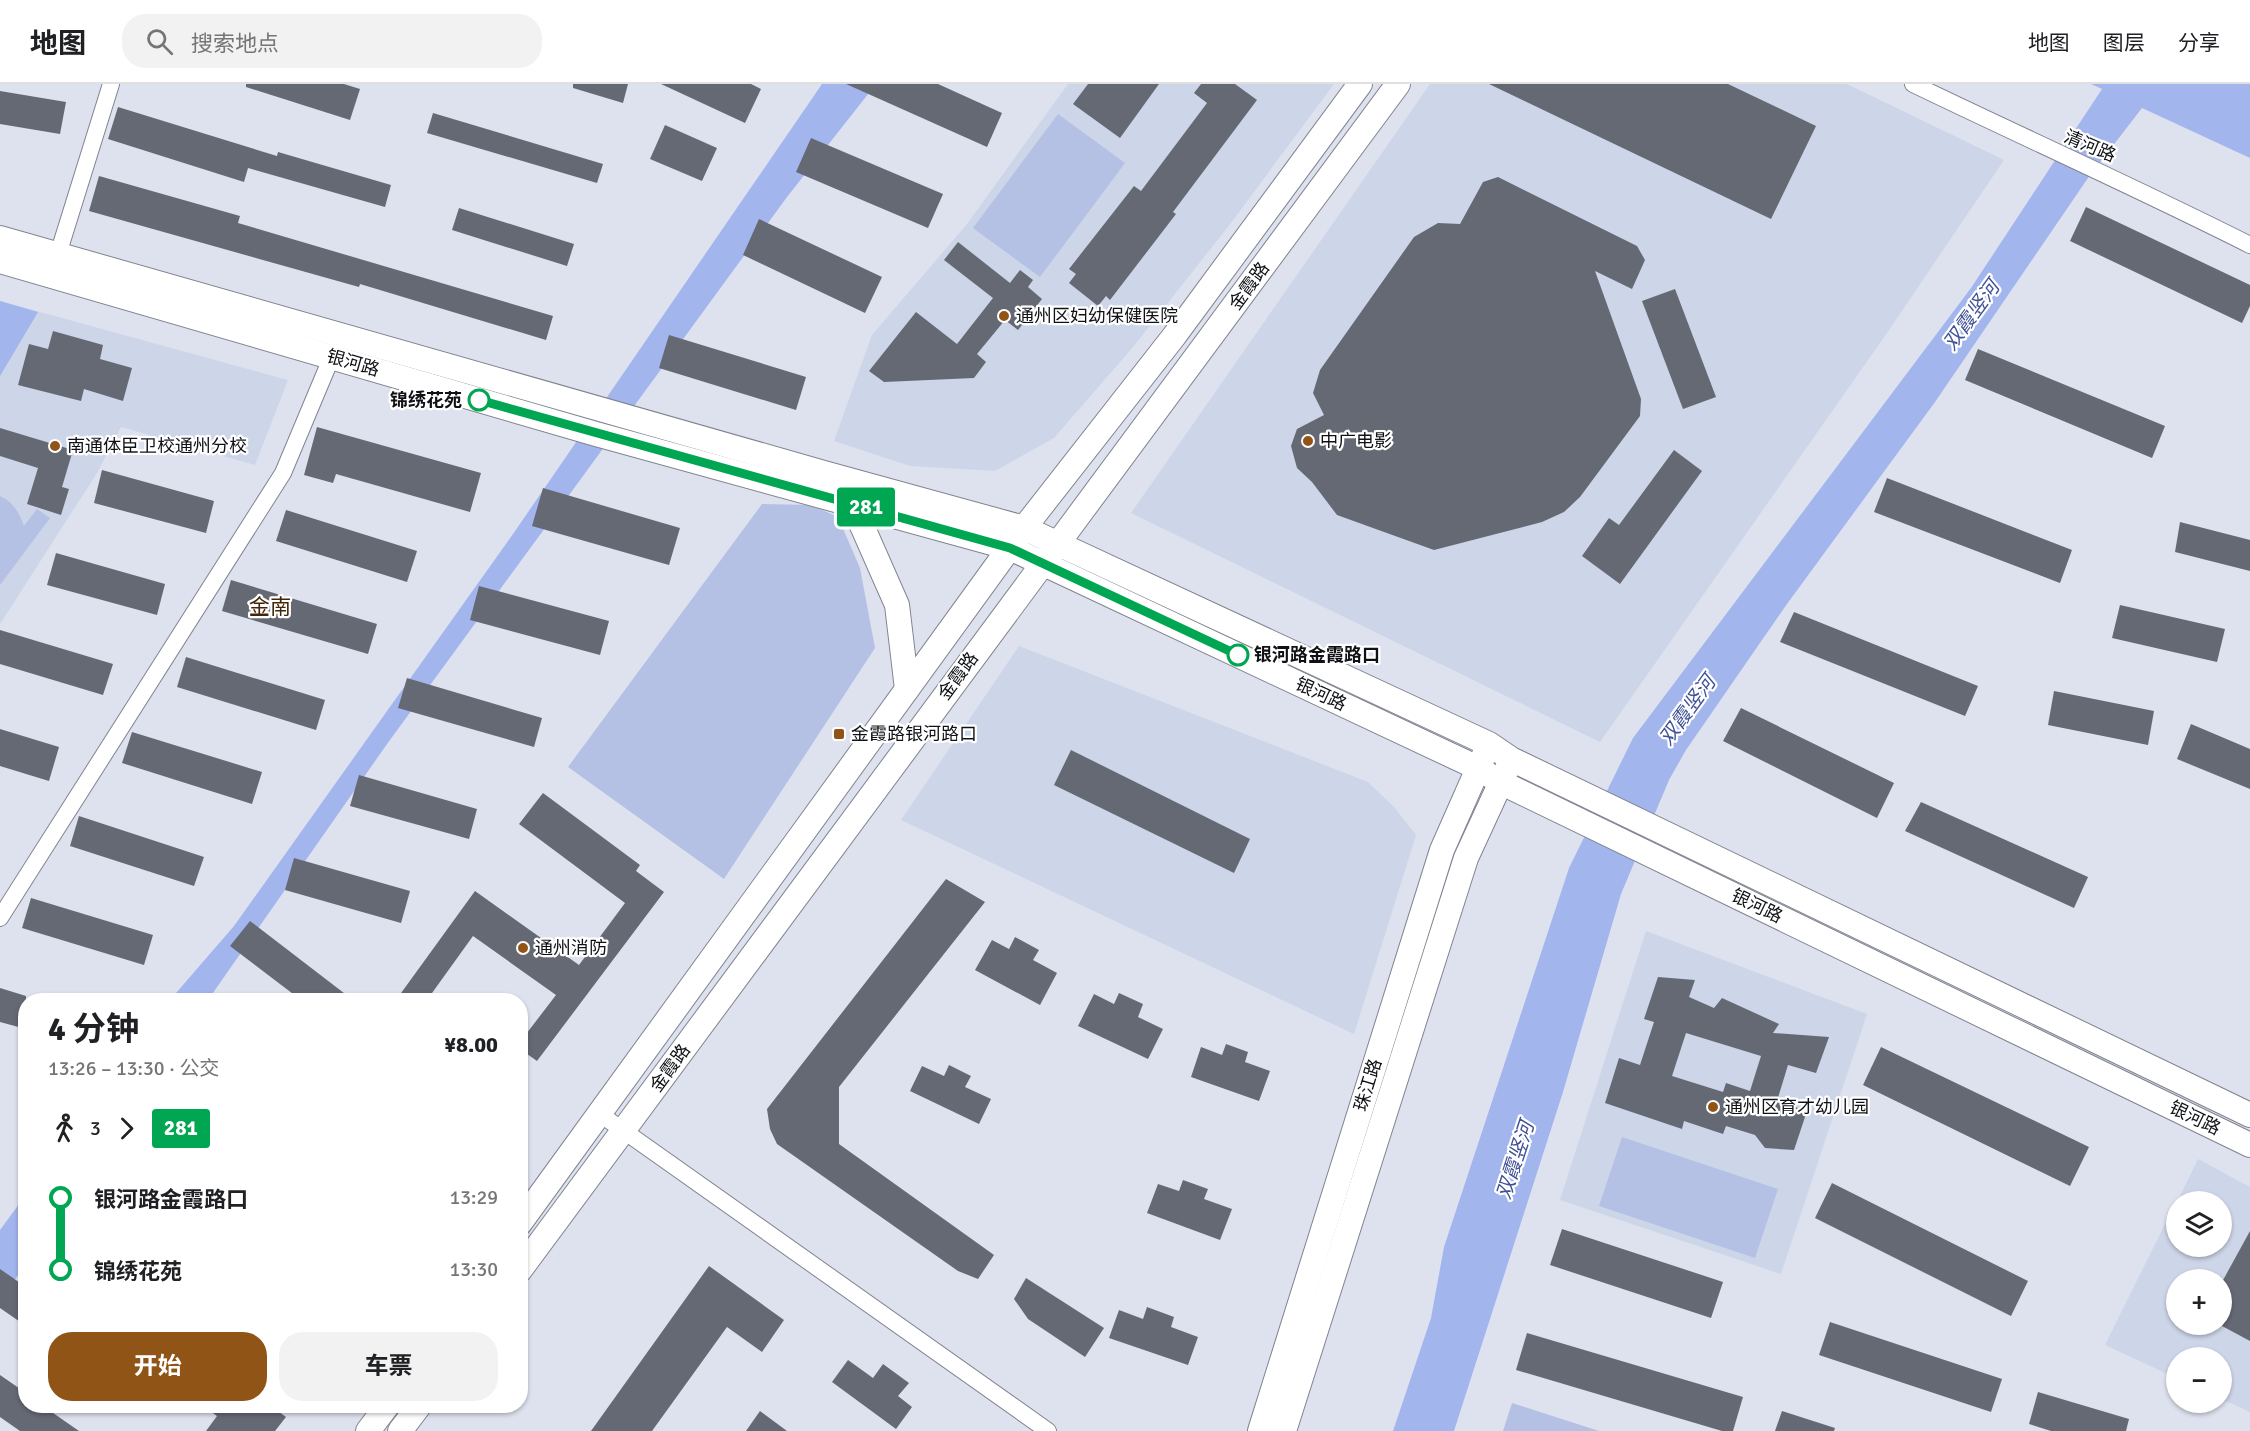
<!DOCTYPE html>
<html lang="zh">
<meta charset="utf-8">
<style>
body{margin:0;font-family:Signika,"Noto Sans SC",sans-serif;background:#f2f2f2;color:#202124;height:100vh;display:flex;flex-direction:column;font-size:22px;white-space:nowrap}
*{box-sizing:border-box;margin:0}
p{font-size:20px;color:#757577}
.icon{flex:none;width:33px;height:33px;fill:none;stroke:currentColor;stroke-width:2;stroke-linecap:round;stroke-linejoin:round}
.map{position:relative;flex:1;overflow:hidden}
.side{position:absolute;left:18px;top:909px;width:510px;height:420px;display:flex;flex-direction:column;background:#fff;border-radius:24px;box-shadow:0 2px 4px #0004}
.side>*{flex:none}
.badge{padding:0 12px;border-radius:4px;font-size:21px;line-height:39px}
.controls{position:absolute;left:2166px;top:1107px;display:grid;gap:12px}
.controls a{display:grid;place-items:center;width:66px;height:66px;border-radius:50%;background:#fff;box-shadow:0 2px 4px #0004;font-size:30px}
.map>.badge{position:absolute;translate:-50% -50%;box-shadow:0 0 0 3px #fff}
.legs{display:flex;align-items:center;gap:9px;height:66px;padding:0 30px;font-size:20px}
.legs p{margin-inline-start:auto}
.headline{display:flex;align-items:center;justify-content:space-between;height:102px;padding:0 30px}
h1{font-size:33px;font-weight:700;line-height:45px}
.button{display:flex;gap:12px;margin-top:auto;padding:12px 30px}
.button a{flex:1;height:69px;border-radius:24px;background:#915417;color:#fff;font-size:24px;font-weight:700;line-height:69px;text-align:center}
.button a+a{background:#f2f2f2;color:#202124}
ul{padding:0 30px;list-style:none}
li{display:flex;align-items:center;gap:21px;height:72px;font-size:22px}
li i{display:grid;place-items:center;width:9px;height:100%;margin:0 8px;background:currentColor}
li i::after{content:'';width:15px;height:15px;margin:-8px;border:4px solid;border-radius:50%;background:#fff}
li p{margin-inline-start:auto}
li:first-child i{background:linear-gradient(#0000 50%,currentColor 0)}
li:last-child i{background:linear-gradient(currentColor 50%,#0000 0)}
header{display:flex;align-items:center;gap:36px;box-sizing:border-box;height:84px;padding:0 30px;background:#fff;border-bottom:2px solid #e0e0e0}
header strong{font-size:28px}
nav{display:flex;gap:33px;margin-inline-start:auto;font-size:21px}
.search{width:420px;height:54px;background:#f2f2f2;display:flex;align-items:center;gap:15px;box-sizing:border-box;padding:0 21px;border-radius:24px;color:#757577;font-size:22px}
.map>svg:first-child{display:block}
</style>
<header>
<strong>地图</strong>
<div class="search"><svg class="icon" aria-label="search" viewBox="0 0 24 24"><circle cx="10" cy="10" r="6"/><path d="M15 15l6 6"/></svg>搜索地点</div>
<nav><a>地图</a><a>图层</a><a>分享</a></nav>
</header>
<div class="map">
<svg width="2250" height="1347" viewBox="0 0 2250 1347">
<rect width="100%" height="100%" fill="#dee2ef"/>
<g fill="#cdd5e8" fill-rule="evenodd">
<polygon points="1068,0 1334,0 1231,139 1133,263 1054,354 995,387 910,382 834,357 872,251 967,140"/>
<polygon points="1430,0 1847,0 2004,76 1887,249 1600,658 1131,429"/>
<polygon points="0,217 288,296 255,381 121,343 97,389 0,540"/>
<polygon points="1019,562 1368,698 1394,723 1416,751 1354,950 901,736"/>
<polygon points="1646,847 1867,930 1781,1190 1560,1116"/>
<path d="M2198,1075L2250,1103V1328L2222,1315V1274H2176V1294L2105,1261L2176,1118V1162H2222V1118H2177ZM2176,1196H2222V1240H2176Z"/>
</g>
<g fill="#b5c1e4">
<polygon points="1058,30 1125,79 1040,193 973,144"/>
<path d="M0,412C13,418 19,428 24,442L37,425L50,434L0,501Z"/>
<polygon points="762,420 811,421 838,433 860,484 875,564 724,795 568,683"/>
<polygon points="1622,1053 1778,1105 1755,1174 1599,1122"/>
<polygon points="1512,1319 1599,1347 1503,1347"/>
</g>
<g fill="#a3b5ed">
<polygon points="822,0 876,0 787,113 387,660 208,916 170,916 234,842 513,450"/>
<polygon points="2091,0 2250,0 2250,74 2142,24 2088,94 1935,318 1787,520 1686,666 1669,696 1621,810 1563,1008 1454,1347 1393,1347 1431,1234 1444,1163 1569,784 1633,654 1971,204 2102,5"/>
<polygon points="0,217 38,228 0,292"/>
<polygon points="25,1112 25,1181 0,1217 0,1146"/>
</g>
<g fill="#656974" fill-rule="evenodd">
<polygon points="246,0 344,0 360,5 350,36 246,3"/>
<polygon points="573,0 628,0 623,19 573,4"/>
<polygon points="661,0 751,0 761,5 745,39"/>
<polygon points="846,0 938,0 1002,29 987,63"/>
<polygon points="1088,0 1159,0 1120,54 1073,20"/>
<polygon points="1201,0 1235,0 1257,16 1173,128 1176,130 1110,216 1106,212 1098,222 1069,199 1076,190 1069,185 1134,102 1141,107 1207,19 1194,9"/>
<polygon points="1489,0 1728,0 1816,42 1771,135"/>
<polygon points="0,7 66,18 60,50 0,40"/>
<polygon points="118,23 277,72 278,68 391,101 385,123 248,84 244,98 108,55"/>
<polygon points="433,29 603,80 597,99 427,49"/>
<polygon points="665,41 717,64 702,97 650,75"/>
<polygon points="811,54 943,110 928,144 796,88"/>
<polygon points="99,92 240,132 238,139 553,232 546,256 360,200 359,203 89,127"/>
<polygon points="1498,93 1637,162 1645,176 1632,205 1595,187 1641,315 1640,332 1580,413 1564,428 1542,438 1434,466 1337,431 1312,398 1297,384 1291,362 1297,345 1324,331 1313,309 1320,286 1414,153 1438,139 1460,140 1483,98"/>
<polygon points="2086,123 2250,201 2250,222 2242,239 2070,157"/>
<polygon points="459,124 574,160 567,182 452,146"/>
<polygon points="759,135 882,193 865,229 743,171"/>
<polygon points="958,158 1010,199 1020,186 1033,196 1028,203 1042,215 1018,246 1005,236 977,270 986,278 974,294 884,298 869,287 916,228 957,260 993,214 944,176"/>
<polygon points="1675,205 1716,313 1683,325 1642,217"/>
<polygon points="53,247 103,261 100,275 132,284 123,317 84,305 81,317 18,301 29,260 48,265"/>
<polygon points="669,251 806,293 796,326 659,284"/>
<polygon points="1978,265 2165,342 2152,374 1965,296"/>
<polygon points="317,343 481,389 470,428 336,390 333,399 304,391"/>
<polygon points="0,344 73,366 62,403 69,405 61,431 27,420 38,384 0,372"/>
<polygon points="1674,366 1702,387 1620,500 1582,472 1609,434 1619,441"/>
<polygon points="102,386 214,417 206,449 94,419"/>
<polygon points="1887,394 2072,466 2060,499 1874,428"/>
<polygon points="543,404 680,444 669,481 532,442"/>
<polygon points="286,426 417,467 407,498 276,457"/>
<polygon points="2180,438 2250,456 2250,487 2175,468"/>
<polygon points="56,469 165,500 157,531 47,501"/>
<polygon points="231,496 377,540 368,570 222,527"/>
<polygon points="479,502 609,537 600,571 470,536"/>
<polygon points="2120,521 2225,545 2217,578 2112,554"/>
<polygon points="1794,528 1978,602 1965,632 1780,558"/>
<polygon points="0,546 113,580 103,611 0,580"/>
<polygon points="186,573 325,616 316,646 177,603"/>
<polygon points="407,594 542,634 534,663 398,624"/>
<polygon points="2054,607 2154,627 2148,661 2048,641"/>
<polygon points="1741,624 1894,699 1877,734 1723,657"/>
<polygon points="2191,640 2250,665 2250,705 2177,675"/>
<polygon points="0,645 59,663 49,697 0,682"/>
<polygon points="132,648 262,688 252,720 122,679"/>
<polygon points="1071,666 1250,755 1234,789 1054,701"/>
<polygon points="359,691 477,725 469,755 350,722"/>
<polygon points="543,709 640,781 636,787 664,808 537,977 520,965 520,958 556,911 473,852 427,916 396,916 475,807 579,881 625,819 519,740"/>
<polygon points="1921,718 2088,793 2074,824 1905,747"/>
<polygon points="79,732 204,773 194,802 70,762"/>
<polygon points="294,774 410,807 401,839 285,806"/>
<polygon points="946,795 985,818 839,1003 839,1060 994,1171 978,1195 958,1187 777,1060 770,1045 767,1025"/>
<polygon points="31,814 153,851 144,881 22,844"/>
<polygon points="250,837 353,916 301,916 230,862"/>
<polygon points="1015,853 1039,866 1033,876 1057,889 1040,921 975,886 992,856 1009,865"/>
<path d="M1658,893L1695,896L1689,913L1714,924L1722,914L1779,940L1773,949L1829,953L1816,989L1788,981L1777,1017L1807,1027L1794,1066L1765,1064L1755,1051L1726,1042L1723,1050L1684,1037L1682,1045L1605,1019L1619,974L1640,981L1654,938L1644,935ZM1686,949L1761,972L1750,1007L1726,999L1723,1008L1672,992Z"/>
<polygon points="0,904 26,912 26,945 0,938"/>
<polygon points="1119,909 1143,920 1138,933 1163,945 1148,975 1078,942 1094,910 1114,920"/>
<polygon points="1226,960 1248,968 1245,978 1270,987 1259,1017 1191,993 1201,963 1222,971"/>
<polygon points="1881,963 2089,1063 2070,1102 1863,1001"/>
<polygon points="949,981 971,992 965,1003 991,1015 979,1040 910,1007 922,982 944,992"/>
<polygon points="1183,1096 1208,1105 1204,1115 1232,1125 1220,1156 1147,1129 1158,1100 1179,1107"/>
<polygon points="1832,1099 2028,1197 2011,1232 1815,1134"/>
<polygon points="1562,1145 1723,1198 1711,1234 1550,1181"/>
<polygon points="2250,1147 2250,1257 2222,1242 2222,1198"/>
<polygon points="709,1182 784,1236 762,1268 727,1243 652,1347 591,1347"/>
<polygon points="0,1185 26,1203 26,1242 0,1224"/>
<polygon points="1026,1194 1104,1244 1085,1273 1028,1235 1014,1215"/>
<polygon points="1147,1223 1174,1233 1171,1243 1198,1253 1188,1281 1109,1254 1119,1226 1143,1235"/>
<polygon points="1830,1238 2002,1295 1991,1328 1819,1271"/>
<polygon points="1527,1249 1743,1313 1733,1347 1722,1347 1516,1286"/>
<polygon points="848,1276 873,1294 883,1280 909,1299 898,1312 912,1323 896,1345 832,1298"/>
<polygon points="0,1291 26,1309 26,1322 43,1322 79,1347 20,1347 0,1333"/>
<polygon points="2038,1308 2129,1335 2126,1347 2051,1347 2029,1340"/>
<polygon points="203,1322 271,1322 286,1333 275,1347 206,1347 217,1332"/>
<polygon points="760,1327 787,1347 746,1347"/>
<polygon points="1782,1327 1835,1344 1834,1347 1775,1347"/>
</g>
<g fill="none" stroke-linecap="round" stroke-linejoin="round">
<g stroke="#808490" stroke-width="18">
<g id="street">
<path d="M1913,0C2025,54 2139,105 2250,161"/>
<polyline points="55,180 111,0"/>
<polyline points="0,834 283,389 335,265"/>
<polyline points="600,1030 1048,1347"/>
</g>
</g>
<g stroke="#808490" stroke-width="26">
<g id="secondary">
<polyline points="0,154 824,389 1024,444 1489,660 1511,675 2250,1031"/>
<polyline points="0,177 596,350 1010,464 1478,684 1500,698 2250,1061"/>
<polyline points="852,419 897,521 907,605"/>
<polyline points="520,1139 1024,444 1175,251 1360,0"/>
<polyline points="520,1186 1398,0"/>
<polyline points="368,1347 387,1322"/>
<polyline points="400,1347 419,1322"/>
<polyline points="1260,1347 1442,766 1484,671"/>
<polyline points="1284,1347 1466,774 1507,685"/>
</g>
</g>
<use href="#street" stroke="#fff" stroke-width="16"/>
<use href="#secondary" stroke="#fff" stroke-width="24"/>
</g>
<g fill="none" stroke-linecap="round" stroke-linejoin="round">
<g stroke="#fff" stroke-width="14">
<polyline id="line-1" points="479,316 1010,464 1238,571"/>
</g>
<use href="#line-1" stroke="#00a651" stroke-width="9"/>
</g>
<g fill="#915417" stroke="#fff" stroke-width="2">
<circle cx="1004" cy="232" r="6"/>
<circle cx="1308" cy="357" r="6"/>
<circle cx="55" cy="362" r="6"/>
<rect x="833" y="644" width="12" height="12" rx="3"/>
<circle cx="523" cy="864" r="6"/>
<circle cx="1713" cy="1023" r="6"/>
</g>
<g fill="#fff" stroke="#00a651" stroke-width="3">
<circle cx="479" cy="316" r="10"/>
<circle cx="1238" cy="571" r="10"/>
</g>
<g text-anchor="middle" stroke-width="4.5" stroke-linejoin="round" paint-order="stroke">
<g font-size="18" fill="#0f1115" stroke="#fff">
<text transform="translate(2090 62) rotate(23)" y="6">清河路</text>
<text transform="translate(1249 202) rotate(-54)" y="6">金霞路</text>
<text transform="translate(353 279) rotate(16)" y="6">银河路</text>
<text transform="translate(958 592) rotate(-54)" y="6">金霞路</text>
<text transform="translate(1321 610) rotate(25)" y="6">银河路</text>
<text transform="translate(1757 822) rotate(26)" y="6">银河路</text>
<text transform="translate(670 984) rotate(-54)" y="6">金霞路</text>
<text transform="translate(1368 1001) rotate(-73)" y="6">珠江路</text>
<text transform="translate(2195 1034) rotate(26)" y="6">银河路</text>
</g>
<g font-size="18" fill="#0f1115" stroke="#fff" text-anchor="start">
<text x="1016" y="238">通州区妇幼保健医院</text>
<text x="1320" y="363">中广电影</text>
<text x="67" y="368">南通体臣卫校通州分校</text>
<text x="851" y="656">金霞路银河路口</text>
<text x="535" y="870">通州消防</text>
<text x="1725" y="1029">通州区育才幼儿园</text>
</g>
<g font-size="18" font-weight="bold" fill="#0f1115" stroke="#fff" text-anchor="end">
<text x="462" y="322">锦绣花苑</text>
<text x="1254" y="577" text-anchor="start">银河路金霞路口</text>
</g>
<g font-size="20" font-style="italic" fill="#405295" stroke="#fff">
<text transform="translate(1971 231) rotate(-54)" y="7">双霞竖河</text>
<text transform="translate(1687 626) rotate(-54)" y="7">双霞竖河</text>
<text transform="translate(1515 1076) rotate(-72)" y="7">双霞竖河</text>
</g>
<g font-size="21" fill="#432609" stroke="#fff">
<text x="270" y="530">金南</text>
</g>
</g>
</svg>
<div class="controls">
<a><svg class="icon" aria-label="layers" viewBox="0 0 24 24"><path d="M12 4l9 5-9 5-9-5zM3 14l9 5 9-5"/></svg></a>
<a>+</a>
<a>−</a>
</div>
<b class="badge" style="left:866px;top:423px;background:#00a651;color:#fff">281</b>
<section class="side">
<div class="headline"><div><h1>4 分钟</h1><p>13:26 – 13:30 · 公交</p></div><b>¥8.00</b></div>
<div class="legs"><svg class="icon" aria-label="walk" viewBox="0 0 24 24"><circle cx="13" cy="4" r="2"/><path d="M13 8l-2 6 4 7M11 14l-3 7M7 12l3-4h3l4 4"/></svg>3<svg class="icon" aria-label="forward" viewBox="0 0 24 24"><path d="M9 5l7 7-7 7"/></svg><b class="badge" style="background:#00a651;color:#fff">281</b></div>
<ul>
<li><i style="color:#00a651"></i><b>银河路金霞路口</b><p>13:29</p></li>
<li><i style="color:#00a651"></i><b>锦绣花苑</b><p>13:30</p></li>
</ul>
<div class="button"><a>开始</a><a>车票</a></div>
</section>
</div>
